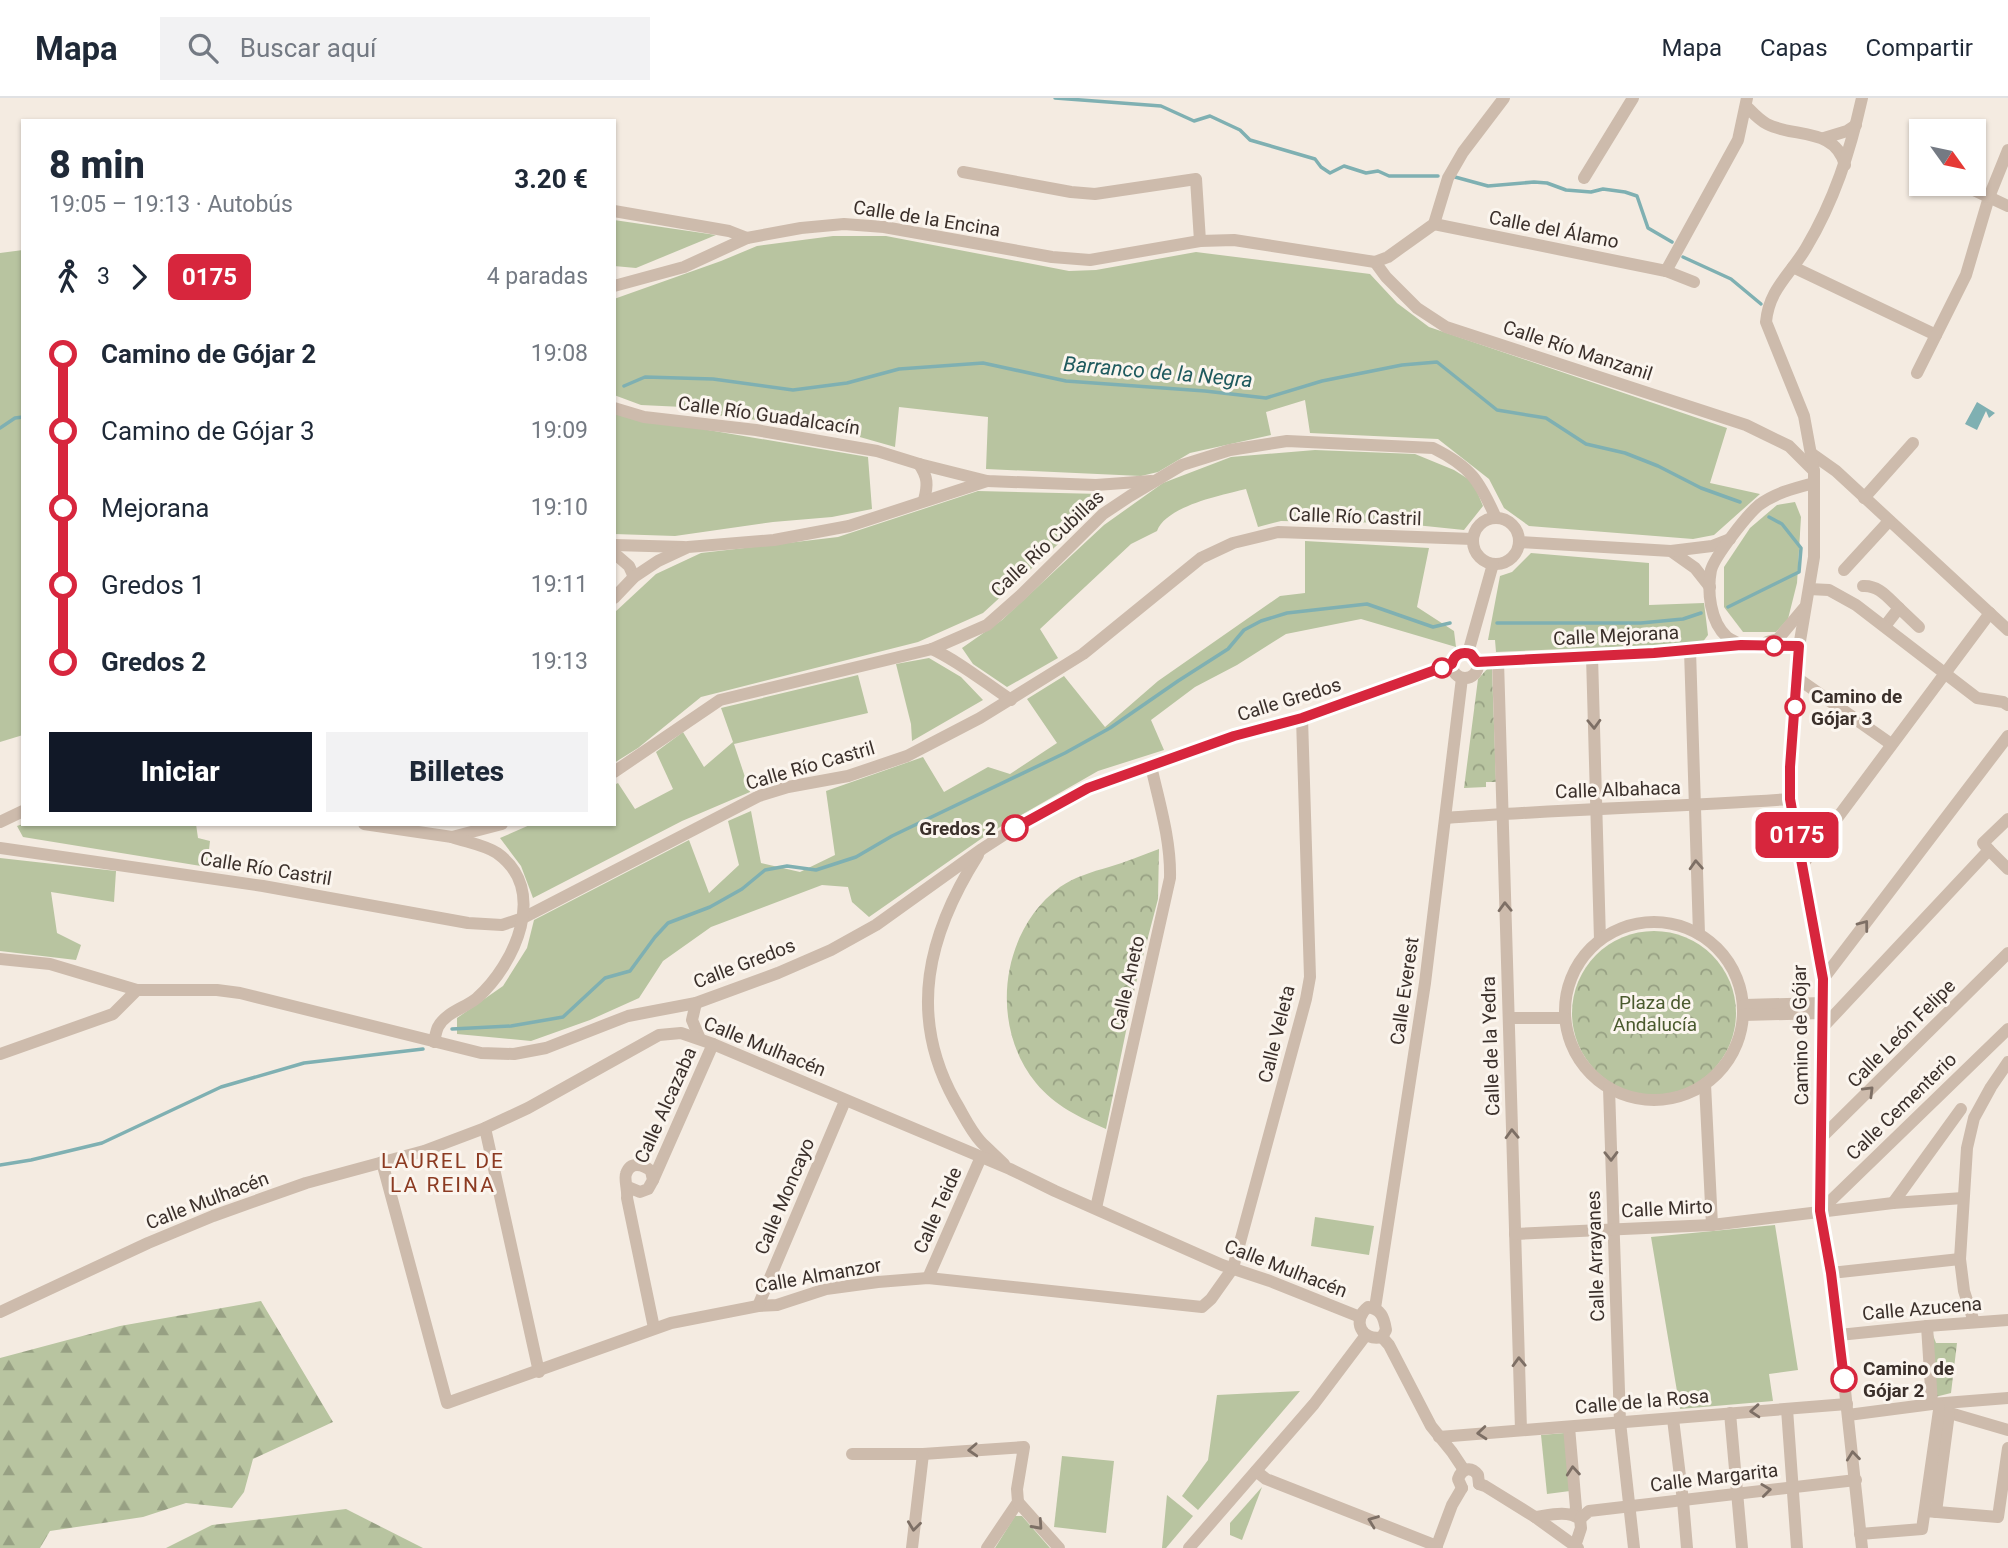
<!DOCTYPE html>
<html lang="es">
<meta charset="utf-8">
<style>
body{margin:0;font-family:Roboto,sans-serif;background:#f2f2f3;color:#1f2937;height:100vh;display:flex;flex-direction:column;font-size:26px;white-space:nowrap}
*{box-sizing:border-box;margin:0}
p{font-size:23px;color:#747a83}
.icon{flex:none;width:38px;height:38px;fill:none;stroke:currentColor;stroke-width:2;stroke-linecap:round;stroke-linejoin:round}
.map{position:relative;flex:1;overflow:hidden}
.sheet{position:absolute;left:21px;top:21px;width:595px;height:707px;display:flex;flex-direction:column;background:#fff;border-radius:0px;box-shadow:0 2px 5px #0004}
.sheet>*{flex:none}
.badge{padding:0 14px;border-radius:10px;font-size:24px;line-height:46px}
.needle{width:46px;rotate:123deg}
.controls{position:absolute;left:1909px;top:21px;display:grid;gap:14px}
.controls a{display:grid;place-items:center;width:77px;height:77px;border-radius:0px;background:#fff;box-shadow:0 2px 5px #0004;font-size:35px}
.map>.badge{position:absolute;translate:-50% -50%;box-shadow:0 0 0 4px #fff}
.legs{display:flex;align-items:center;gap:10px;height:77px;padding:0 28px;font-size:23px}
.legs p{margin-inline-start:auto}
.headline{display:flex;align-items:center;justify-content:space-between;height:119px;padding:0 28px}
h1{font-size:38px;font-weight:800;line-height:52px}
.primary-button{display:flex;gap:14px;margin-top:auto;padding:14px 28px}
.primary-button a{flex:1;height:80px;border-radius:0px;background:#111827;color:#fff;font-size:28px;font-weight:800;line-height:80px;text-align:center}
.primary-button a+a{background:#f2f2f3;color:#1f2937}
ul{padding:0 28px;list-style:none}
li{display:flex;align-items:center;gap:24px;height:77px;font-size:26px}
li i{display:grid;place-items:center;width:10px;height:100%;margin:0 9px;background:currentColor}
li i::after{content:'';width:18px;height:18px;margin:-9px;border:5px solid;border-radius:50%;background:#fff}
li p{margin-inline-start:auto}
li:first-child i{background:linear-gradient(#0000 50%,currentColor 0)}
li:last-child i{background:linear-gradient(currentColor 50%,#0000 0)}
header{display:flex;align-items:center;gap:42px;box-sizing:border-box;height:98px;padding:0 35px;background:#fff;border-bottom:2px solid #e0e1e3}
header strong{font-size:33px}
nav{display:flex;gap:38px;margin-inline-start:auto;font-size:24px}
.search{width:490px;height:63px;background:#f2f2f3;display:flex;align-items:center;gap:18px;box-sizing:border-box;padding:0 24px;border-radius:0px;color:#747a83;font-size:26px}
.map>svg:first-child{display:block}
</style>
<header>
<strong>Mapa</strong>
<div class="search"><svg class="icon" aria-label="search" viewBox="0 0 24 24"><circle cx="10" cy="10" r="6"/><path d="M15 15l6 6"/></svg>Buscar aquí</div>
<nav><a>Mapa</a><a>Capas</a><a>Compartir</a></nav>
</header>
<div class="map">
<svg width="2008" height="1450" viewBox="0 0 2008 1450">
<defs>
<pattern id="forest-firs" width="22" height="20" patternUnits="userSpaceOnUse" patternTransform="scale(1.75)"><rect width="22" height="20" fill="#b8c4a0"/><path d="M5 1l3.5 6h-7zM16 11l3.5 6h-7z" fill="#97a083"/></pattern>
<pattern id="park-crowns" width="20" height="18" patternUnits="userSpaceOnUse" patternTransform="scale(1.75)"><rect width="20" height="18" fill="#b8c4a0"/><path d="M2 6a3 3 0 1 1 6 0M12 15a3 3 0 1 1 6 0" fill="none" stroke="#97a083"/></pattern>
</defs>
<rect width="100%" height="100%" fill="#f4ebe1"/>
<g fill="#b8c4a0">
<polygon points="614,122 716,137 636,170 614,168"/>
<polygon points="833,138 886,138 1069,173 1096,172 1196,154 1370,176 1397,205 1429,229 1727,330 1710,385 1760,396 1714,437 1693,441 1529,428 1504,410 1489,381 1438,341 1310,335 1305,302 1266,314 1271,337 1190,355 1158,374 1141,378 986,371 988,319 899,309 895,349 828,330 723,318 683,309 641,307 614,297 614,201 721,163 757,148"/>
<polygon points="23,152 23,637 0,644 0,155"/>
<polygon points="614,316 868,359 872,411 832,419 773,424 675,438 614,436"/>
<path d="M1315,352L1415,356L1454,372L1473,384L1483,408L1464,432L1396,425L1281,423L1258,429L1246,391C1222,397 1166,408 1157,433L1131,446L1040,531L1058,560L1007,589L973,566L962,550L1002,522L1104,427L1163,385L1231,359Z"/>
<polygon points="978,393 1102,396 1103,405 983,515 918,544 701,599 638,650 614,665 614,515 656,476 701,455 838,439"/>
<polygon points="1795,404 1801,419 1797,485 1788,521 1776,534 1743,534 1724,509 1724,469 1750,430 1777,407"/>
<polygon points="1305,443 1429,450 1417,509 1454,533 1456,549 1361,521 1286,536 1237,567 1195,589 1151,622 1164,652 1098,673 988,736 869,819 852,804 848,789 822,787 711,829 663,863 639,900 590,922 531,943 457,936 457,920 503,888 527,850 534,822 689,742 709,795 739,767 728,723 751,713 761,765 800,774 835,757 826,693 923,659 944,694 988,669 1010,676 1057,645 1027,601 1064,578 1105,629 1158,583 1280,498 1305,495"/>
<polygon points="1531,455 1649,465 1649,507 1704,505 1708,537 1702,545 1496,554 1495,542 1488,542 1500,478 1512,474"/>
<polygon points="929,560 961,579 983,602 912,643 911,626 896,566"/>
<polygon points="858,577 868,615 734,646 750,694 682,723 533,800 521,768 500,740 532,726 614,726 614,687 618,685 635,711 673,691 656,654 683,634 704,669 733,644 721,610"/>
<polygon points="23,726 196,726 198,740 210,743 207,769 23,739 17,728"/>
<polygon points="0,760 116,773 114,804 51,794 57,835 81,847 76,862 0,853"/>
<polygon points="1315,1119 1374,1128 1369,1157 1311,1148"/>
<polygon points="1775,1127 1798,1272 1769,1276 1773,1303 1680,1311 1651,1139"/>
<polygon points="1300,1293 1198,1412 1182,1398 1208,1362 1217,1297"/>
<polygon points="1565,1335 1570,1393 1547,1396 1541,1337"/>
<polygon points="1062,1358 1114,1363 1106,1435 1054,1429"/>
<polygon points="1262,1389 1242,1442 1230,1437 1230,1425"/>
<polygon points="1167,1397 1193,1418 1166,1450 1162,1450"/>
<polygon points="1015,1418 1022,1418 1050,1450 995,1450"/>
</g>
<g fill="url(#forest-firs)">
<polygon points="261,1203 333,1324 253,1361 244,1394 232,1410 186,1405 143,1419 50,1433 40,1450 0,1450 0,1260 120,1228"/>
<polygon points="346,1411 423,1450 166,1450 212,1427"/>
</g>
<g fill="url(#park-crowns)">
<polygon points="1488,570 1492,571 1496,684 1486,684 1486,689 1464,690 1478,581"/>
<path d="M1159,751L1158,801L1135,889L1106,1031C1079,1019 1055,1008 1036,985C989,928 1000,833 1060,789C1075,779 1091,774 1109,769C1126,764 1142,757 1159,751Z"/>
<circle cx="1654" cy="915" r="82"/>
<polygon points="1933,1237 1936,1245 1957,1245 1951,1295 1935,1299"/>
</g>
<polygon fill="#7fb0b2" points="1977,304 1995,315 1989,320 1986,313 1977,332 1965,326"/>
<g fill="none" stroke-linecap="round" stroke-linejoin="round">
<g stroke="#7fb0b2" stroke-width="3.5">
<polyline points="1055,0 1161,8 1194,23 1210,18 1240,32 1250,42 1315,61 1321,69 1330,75 1344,68 1366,75 1378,73 1389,78 1438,78"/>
<polyline points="1455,79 1488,88 1534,84 1547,85 1566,92 1591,94 1603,91 1625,94 1637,98 1648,130 1672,144"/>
<polyline points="1683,159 1731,181 1761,206"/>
<polyline points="624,288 645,279 713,281 793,292 847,285 899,271 983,265 1066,283 1205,293 1266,300 1322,283 1402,267 1437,264 1497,312 1546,320 1586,346 1625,355 1658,368 1701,390 1740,404"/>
<polyline points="0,330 15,320 23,319"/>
<polyline points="1728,509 1799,474 1801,450 1782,426 1769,419"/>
<polyline points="1497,525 1641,525 1683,521 1701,515"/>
<polyline points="452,931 511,928 563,919 605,880 630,873 655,839 668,825 710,809 742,791 765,772 787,768 816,772 856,759 892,738 1065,655 1110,630 1178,583 1228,551 1244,532 1261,523 1287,515 1367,506 1433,529 1450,525"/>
<polyline points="0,1067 31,1062 102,1045 221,989 304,965 423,951"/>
</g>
<g stroke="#cdbbac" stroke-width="12">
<path d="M1746,8C1752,14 1759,22 1767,26C1794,40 1835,29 1845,67"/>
<polyline points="1824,40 1847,33 1856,27"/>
<polyline points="963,74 1071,94 1095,96 1196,81 1200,143"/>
<polyline points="1584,80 1633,0"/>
<polyline points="1961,86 2008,108"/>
<polyline points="614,113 729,133 747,140"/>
<polyline points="1434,126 1666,173 1694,184"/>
<polyline points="1375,164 1386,179 1417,210 1446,229 1746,327 1789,348 1814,373"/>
<polyline points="1793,169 1936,237 1966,177 1989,99 2008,52"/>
<polyline points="1666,173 1738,42 1747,0"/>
<polyline points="614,188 684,169 747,140 801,130 844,126 884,129 1052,159 1090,162 1200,143 1234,142 1375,164 1388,159 1434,126 1448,80 1463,54 1504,0"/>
<polyline points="1917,275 1936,237"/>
<polyline points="614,310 644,319 756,332 877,353 919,366 987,383 1096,387 1151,383"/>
<polyline points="1812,356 1836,373 2008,532"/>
<path d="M919,366C928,379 928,387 924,402"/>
<polyline points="1864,400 1913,345"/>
<circle cx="1496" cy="443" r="23"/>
<polyline points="1519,444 1671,453 1695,470 1710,489"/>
<polyline points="614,447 684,449"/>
<polyline points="1671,453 1712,448 1730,441"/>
<polyline points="614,455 629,468 634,479"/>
<polyline points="1844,472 1889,423"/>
<path d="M1863,488C1879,487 1888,500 1899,510L1885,528"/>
<polyline points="1809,491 1829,492 1856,507 1977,600 2003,604 2008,607"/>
<polyline points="614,500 634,479 658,463 688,449 774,442 849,428 987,383"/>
<polyline points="1899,510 1919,529"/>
<polyline points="1767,544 1778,541 1804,510"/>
<path d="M1741,547C1737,544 1731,542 1727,539C1710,524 1707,493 1711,472C1715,458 1747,417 1759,407C1775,395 1795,390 1814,385"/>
<path d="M932,551C960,564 984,584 1011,602"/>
<polyline points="1690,552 1699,836"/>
<circle cx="1465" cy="567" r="13"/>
<polyline points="1468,555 1493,466"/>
<polyline points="1592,558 1600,842"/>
<polyline points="1498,563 1521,1332"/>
<polyline points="1477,564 1654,555 1742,547 1799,549"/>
<polyline points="1797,580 1891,646"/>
<path d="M614,674L720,602L932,551L987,527L1021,497L1103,416L1130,398L1182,367L1230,352L1287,343L1433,350C1471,369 1479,382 1496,420"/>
<path d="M1446,720C1561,711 1676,709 1790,701"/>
<polyline points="0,724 23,713"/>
<polyline points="364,726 452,739 502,726"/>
<polyline points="0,750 263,788 468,825 502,827 523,820 759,698 788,689 848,678 907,658 980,620 1083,556 1201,460 1233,445 1278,434 1473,441"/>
<polyline points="1989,752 2008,771"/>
<path d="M978,757C928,836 907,917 955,1003C963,1016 970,1032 981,1044C988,1051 996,1058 1004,1066"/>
<polyline points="1803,766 1990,515"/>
<circle cx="1654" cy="913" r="89"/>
<polyline points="0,861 50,866 137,892 217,892 240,895 481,955 514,956 546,950 628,918 696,905 778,875 831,852 876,827 982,751 1031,719 1088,690 1234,638 1302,620 1452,566"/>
<polyline points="1823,881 2008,638"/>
<polyline points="696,905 692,922 700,941"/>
<polyline points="1744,907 1823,905"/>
<polyline points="1743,917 1823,915"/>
<polyline points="1509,920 1565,920"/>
<polyline points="1823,929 1989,752 1983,745 2008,721"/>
<path d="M434,944C435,940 436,933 438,929C446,914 465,910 477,900C515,866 549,792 497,755C485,747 466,744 452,739"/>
<polyline points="0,956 113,916 137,892"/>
<polyline points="1705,986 1712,1127"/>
<polyline points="1609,990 1620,1324 1634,1450"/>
<polyline points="485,1030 539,1274"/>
<polyline points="1820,1041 2008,855"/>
<polyline points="382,1064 447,1305 671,1225 758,1208 777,1207 826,1191 878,1184 928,1180 1202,1209 1211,1201 1233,1170 1306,901 1310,879 1302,620"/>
<polyline points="653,1082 713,946"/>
<path d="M628,1089L640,1094L648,1091L653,1082L651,1073C643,1066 630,1063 626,1076C624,1081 628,1092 627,1100L654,1230"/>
<polyline points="1893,1105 1961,1011"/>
<path d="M1096,1110L1170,780C1171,742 1159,704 1151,668"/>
<polyline points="1820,1113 2008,931"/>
<polyline points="1515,1136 1712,1127 1893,1105 1963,1100"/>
<polyline points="1831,1175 1960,1161"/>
<polyline points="928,1180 981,1059"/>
<polyline points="758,1208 845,1003"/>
<path d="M1368,1209C1381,1211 1384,1219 1386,1232L1382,1239C1362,1244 1351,1222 1368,1209Z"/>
<polyline points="1375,1210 1425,885 1462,580"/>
<polyline points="0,1214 148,1145 213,1118 306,1085 424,1053 485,1030 528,1010 659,937 681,935 713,946 1010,1071 1055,1093 1222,1167 1270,1183 1360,1219"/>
<polyline points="1974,1224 1964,1193 1960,1161 1967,1050 1974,1020 1991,989 2008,964"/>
<polyline points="1927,1228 1932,1306"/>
<polyline points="1839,1237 1927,1228 2008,1222"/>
<polyline points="1382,1239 1389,1247 1431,1328 1452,1354 1464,1372"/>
<polyline points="1787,1311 1797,1450"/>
<polyline points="1943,1313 2008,1332"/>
<polyline points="1730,1315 1742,1450"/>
<polyline points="1848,1317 1932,1306 2008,1300"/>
<polyline points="1673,1321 1683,1403 1687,1450"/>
<polyline points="1569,1329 1576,1410 1574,1417"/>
<polyline points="1439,1339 1847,1306"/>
<polyline points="852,1356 923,1356 1024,1349 1017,1391 1018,1404 987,1450"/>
<polyline points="1256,1373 1266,1381 1437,1448"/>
<polyline points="1479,1386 1485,1388 1535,1419 1578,1450"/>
<path d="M1462,1390L1458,1381C1462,1370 1471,1368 1478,1377L1479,1386"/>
<polyline points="1018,1404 1059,1450"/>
<polyline points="1925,1413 1998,1419 2008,1350"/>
<polyline points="1936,1414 1949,1315"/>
<path d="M1535,1419C1550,1417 1567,1412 1580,1421L1581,1430L1575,1448"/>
<polyline points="1580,1421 1589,1413 1856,1382"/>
<polyline points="1860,1436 1922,1431 1939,1312 1938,1306"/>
<polyline points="912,1450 923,1356"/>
<polyline points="1189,1450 1314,1306 1366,1237"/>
<polyline points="1436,1450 1452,1407 1462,1390"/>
<path d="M1862,1450L1839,1237L1820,1113L1823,881L1790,701V669L1799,549L1814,459V373L1804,318L1766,224C1769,191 1790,177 1806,150C1834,103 1850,54 1862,0"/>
</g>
</g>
<defs><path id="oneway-chevron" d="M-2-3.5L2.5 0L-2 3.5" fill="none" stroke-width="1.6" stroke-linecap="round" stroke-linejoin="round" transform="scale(1.75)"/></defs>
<g stroke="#7d6f65">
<use href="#oneway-chevron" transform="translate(1594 626) rotate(88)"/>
<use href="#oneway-chevron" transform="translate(1696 767) rotate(-93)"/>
<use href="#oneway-chevron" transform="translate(1505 809) rotate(-92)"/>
<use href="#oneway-chevron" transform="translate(1864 827) rotate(-53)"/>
<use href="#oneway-chevron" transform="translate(1869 993) rotate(-45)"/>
<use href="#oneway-chevron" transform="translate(1512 1036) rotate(-92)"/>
<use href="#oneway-chevron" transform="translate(1611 1058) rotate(89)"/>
<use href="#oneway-chevron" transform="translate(1519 1264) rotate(-92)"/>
<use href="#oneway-chevron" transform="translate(1755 1313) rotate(176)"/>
<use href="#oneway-chevron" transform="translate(1482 1335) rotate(175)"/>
<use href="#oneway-chevron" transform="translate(973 1352) rotate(177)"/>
<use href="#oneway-chevron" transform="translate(1853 1358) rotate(-96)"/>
<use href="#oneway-chevron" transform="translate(1573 1373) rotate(-95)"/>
<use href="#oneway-chevron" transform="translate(1766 1392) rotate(-7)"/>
<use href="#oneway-chevron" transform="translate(1373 1423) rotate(-159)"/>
<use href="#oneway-chevron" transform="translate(1038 1427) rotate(48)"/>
<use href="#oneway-chevron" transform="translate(914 1428) rotate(97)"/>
</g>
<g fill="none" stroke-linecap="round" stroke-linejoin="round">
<g stroke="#fff" stroke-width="16">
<path id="line-1" d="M1015,730L1088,690L1234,638L1302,620L1452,566C1454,557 1461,553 1471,556L1477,564L1654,555L1741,547L1799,548L1790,669V701L1823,881L1820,1113L1831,1175L1844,1281"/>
</g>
<use href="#line-1" stroke="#d7263d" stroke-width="10"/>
</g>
<g fill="#fff" stroke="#d7263d" stroke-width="3.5">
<circle cx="1774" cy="548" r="9"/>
<circle cx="1442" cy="570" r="9"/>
<circle cx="1795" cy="609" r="9"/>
<circle cx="1015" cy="730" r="12"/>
<circle cx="1844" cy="1281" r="12"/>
</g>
<g text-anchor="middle" stroke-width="6" stroke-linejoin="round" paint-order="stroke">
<g font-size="19" fill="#3b302b" stroke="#fbf5ee">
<text transform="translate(927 120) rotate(9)" y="7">Calle de la Encina</text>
<text transform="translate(1554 131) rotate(11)" y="7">Calle del Álamo</text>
<text transform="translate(1578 252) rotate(18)" y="7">Calle Río Manzanil</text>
<text transform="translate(769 317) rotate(8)" y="7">Calle Río Guadalcacín</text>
<text transform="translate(1355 418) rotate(2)" y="7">Calle Río Castril</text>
<text transform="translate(1047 445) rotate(-43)" y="7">Calle Río Cubillas</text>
<text transform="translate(1616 537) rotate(-3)" y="7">Calle Mejorana</text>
<text transform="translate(1289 601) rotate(-17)" y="7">Calle Gredos</text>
<text transform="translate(810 667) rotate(-16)" y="7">Calle Río Castril</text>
<text transform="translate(1618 691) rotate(-2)" y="7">Calle Albahaca</text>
<text transform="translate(266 770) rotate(9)" y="7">Calle Río Castril</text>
<text transform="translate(744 865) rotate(-21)" y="7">Calle Gredos</text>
<text transform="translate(1127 885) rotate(-77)" y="7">Calle Aneto</text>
<text transform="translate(1404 893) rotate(-82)" y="7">Calle Everest</text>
<text transform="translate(1901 935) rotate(-45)" y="7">Calle León Felipe</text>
<text transform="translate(1276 936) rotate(-76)" y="7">Calle Veleta</text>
<text transform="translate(1800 937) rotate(-91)" y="7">Camino de Gójar</text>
<text transform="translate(765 948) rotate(22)" y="7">Calle Mulhacén</text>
<text transform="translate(1490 948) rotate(-92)" y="7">Calle de la Yedra</text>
<text transform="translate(665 1007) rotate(-66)" y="7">Calle Alcazaba</text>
<text transform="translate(1901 1008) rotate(-44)" y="7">Calle Cementerio</text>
<text transform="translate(784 1098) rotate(-67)" y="7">Calle Moncayo</text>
<text transform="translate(207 1102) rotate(-21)" y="7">Calle Mulhacén</text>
<text transform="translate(1667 1110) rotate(-3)" y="7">Calle Mirto</text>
<text transform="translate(937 1112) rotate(-66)" y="7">Calle Teide</text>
<text transform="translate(1595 1158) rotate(-92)" y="7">Calle Arrayanes</text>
<text transform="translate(1286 1170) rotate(21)" y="7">Calle Mulhacén</text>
<text transform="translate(818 1177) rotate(-10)" y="7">Calle Almanzor</text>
<text transform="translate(1922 1210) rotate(-5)" y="7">Calle Azucena</text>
<text transform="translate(1642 1303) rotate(-5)" y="7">Calle de la Rosa</text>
<text transform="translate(1714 1379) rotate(-7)" y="7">Calle Margarita</text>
</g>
<g font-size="19" font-weight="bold" fill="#3b302b" stroke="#fbf5ee" text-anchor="start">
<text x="1811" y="605">Camino de<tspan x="1811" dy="22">Gójar 3</tspan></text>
<text x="996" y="737" text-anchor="end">Gredos 2</text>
<text x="1863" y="1277">Camino de<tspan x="1863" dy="22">Gójar 2</tspan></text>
</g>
<g font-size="19" fill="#4a5a2e" stroke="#fbf5ee">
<text x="1655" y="911">Plaza de<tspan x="1655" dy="22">Andalucía</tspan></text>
</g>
<g font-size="21" font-style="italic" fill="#1f5a5e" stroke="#fbf5ee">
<text transform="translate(1158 274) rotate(5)" y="7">Barranco de la Negra</text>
</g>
<g font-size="21" letter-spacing="2" fill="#8c3b22" stroke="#fbf5ee">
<text x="443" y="1070">LAUREL DE<tspan x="443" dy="24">LA REINA</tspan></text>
</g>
</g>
</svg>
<div class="controls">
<a><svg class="needle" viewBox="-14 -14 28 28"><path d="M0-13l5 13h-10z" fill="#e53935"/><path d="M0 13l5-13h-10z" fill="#747a83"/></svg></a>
</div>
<b class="badge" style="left:1797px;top:737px;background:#d7263d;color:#fff">0175</b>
<section class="sheet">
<div class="headline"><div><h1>8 min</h1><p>19:05 – 19:13 · Autobús</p></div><b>3.20 €</b></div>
<div class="legs"><svg class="icon" aria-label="walk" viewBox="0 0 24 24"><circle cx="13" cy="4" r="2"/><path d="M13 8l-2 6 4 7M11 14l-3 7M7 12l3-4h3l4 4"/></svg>3<svg class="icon" aria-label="forward" viewBox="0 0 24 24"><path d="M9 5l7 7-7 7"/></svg><b class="badge" style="background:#d7263d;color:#fff">0175</b><p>4 paradas</p></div>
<ul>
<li><i style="color:#d7263d"></i><b>Camino de Gójar 2</b><p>19:08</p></li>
<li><i style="color:#d7263d"></i><span>Camino de Gójar 3</span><p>19:09</p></li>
<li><i style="color:#d7263d"></i><span>Mejorana</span><p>19:10</p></li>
<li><i style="color:#d7263d"></i><span>Gredos 1</span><p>19:11</p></li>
<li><i style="color:#d7263d"></i><b>Gredos 2</b><p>19:13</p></li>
</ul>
<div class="primary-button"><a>Iniciar</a><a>Billetes</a></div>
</section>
</div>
